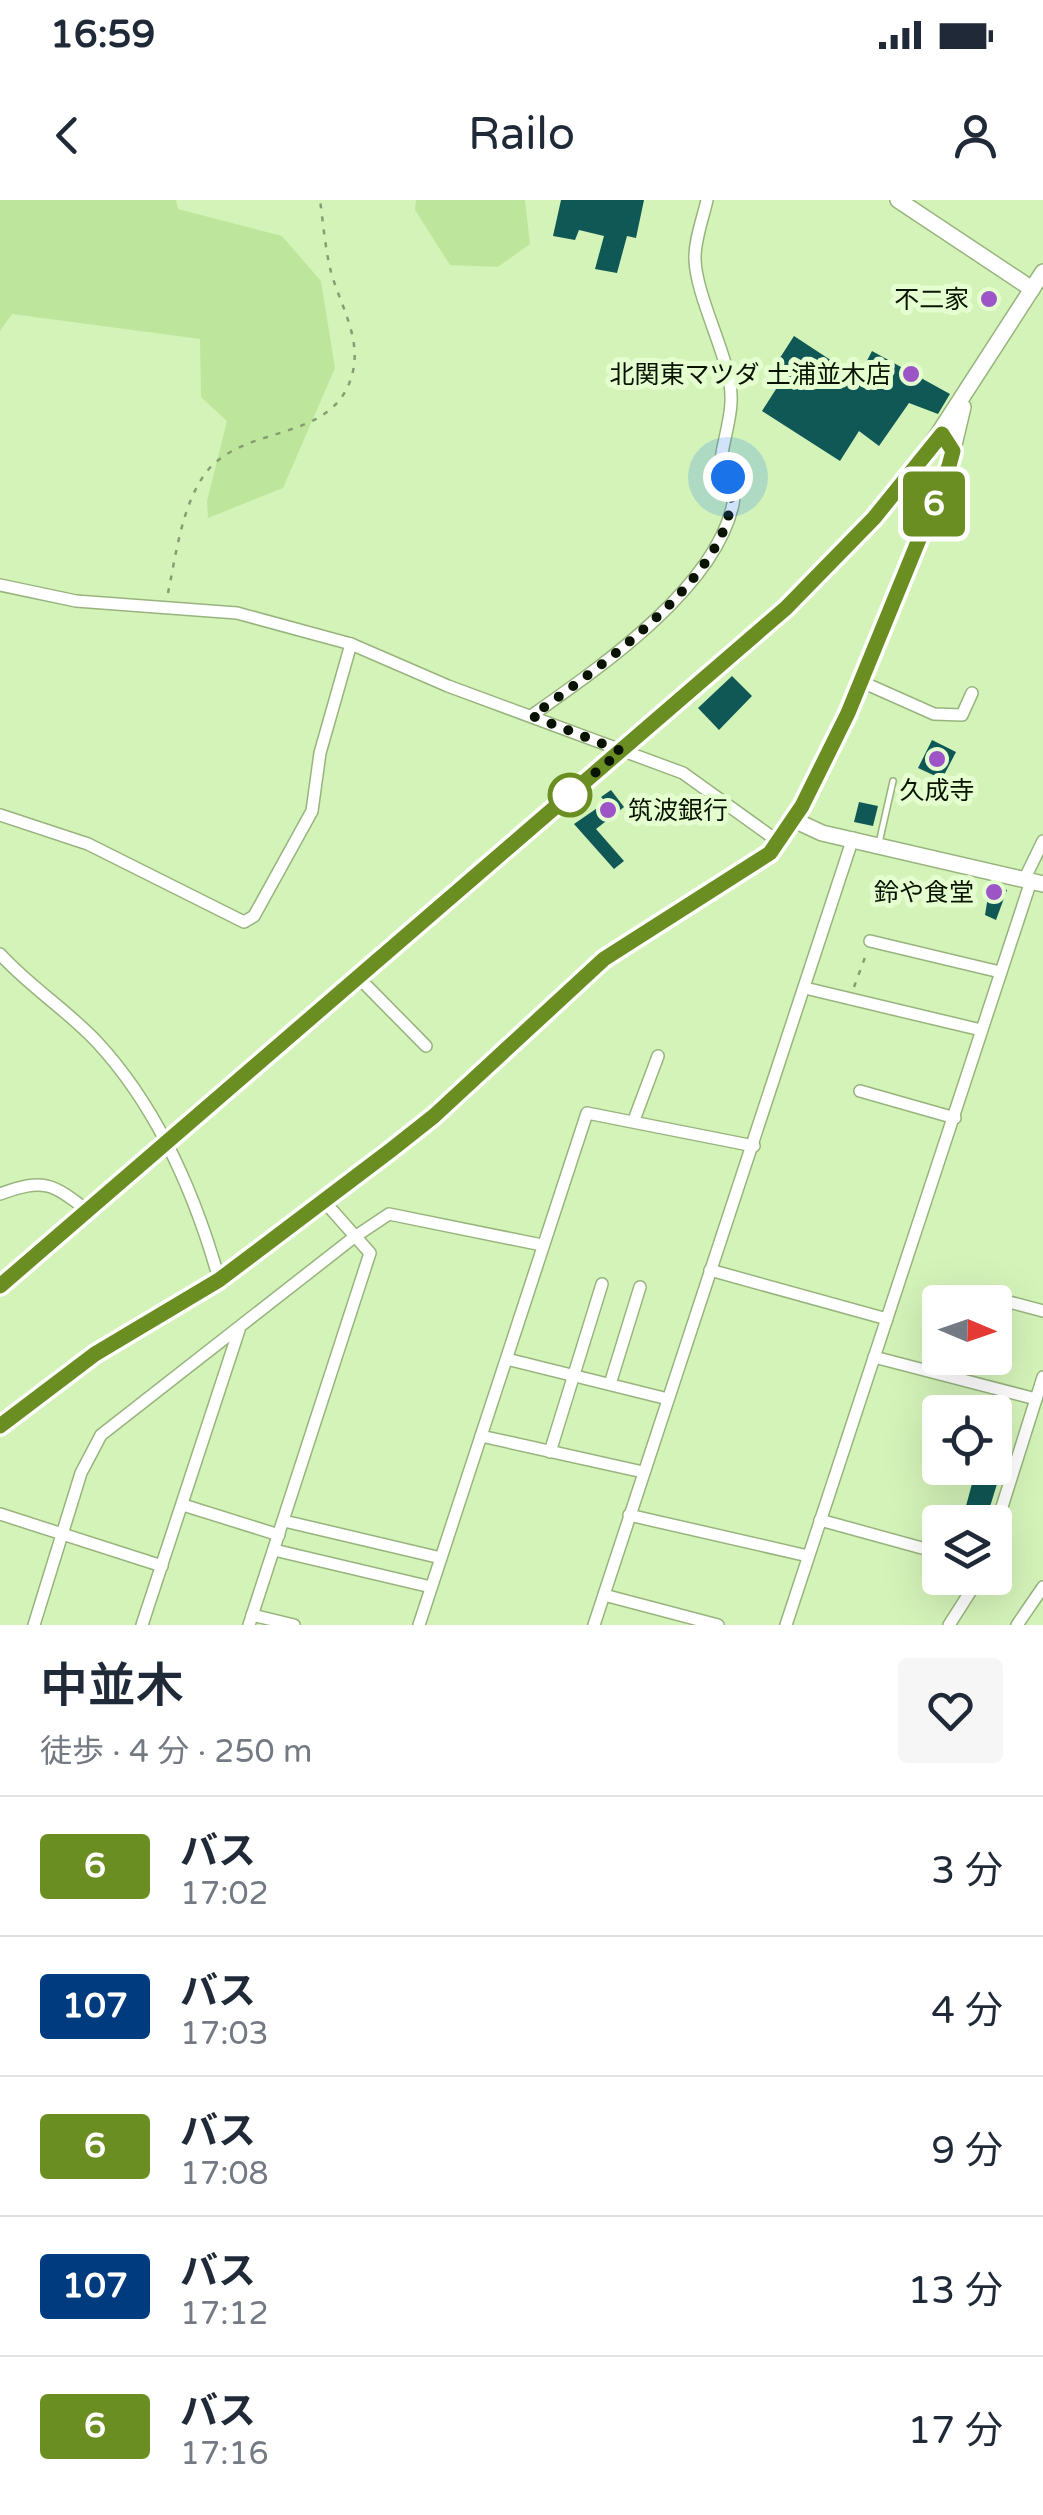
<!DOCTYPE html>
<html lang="ja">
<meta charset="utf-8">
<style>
body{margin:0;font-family:"Varela Round","Noto Sans JP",sans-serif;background:#f6f6f7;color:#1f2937;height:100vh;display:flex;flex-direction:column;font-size:38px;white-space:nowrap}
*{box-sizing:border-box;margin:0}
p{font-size:32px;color:#747a83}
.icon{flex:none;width:55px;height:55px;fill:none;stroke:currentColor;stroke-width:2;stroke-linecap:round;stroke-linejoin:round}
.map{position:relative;height:1425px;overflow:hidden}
.panel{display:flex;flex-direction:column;background:#fff;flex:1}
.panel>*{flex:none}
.badge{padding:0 20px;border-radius:8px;font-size:35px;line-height:65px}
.needle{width:65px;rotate:92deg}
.controls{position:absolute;left:922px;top:1085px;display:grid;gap:20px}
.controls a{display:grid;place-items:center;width:90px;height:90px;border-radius:10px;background:#fff;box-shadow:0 10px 40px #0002;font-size:50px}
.you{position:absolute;width:50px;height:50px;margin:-25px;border:8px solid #fff;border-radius:50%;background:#1a73e8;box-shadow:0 0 0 15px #1a73e833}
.map>.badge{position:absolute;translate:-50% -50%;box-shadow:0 0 0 5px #fff}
.round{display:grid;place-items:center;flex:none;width:105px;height:105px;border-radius:10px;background:#f6f6f7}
.head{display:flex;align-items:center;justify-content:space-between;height:170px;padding:0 40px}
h1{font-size:48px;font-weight:600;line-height:75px}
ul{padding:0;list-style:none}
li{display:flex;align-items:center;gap:30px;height:140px;padding:0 40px;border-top:2px solid #e0e1e3}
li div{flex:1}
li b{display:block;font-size:38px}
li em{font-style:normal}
li .badge{min-width:110px;font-weight:700;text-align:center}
.status{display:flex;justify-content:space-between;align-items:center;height:70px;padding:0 50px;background:#fff;direction:ltr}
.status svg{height:28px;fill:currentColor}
header{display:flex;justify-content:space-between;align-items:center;height:130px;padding:0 40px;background:#fff;font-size:45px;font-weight:600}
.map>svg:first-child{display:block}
</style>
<div class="status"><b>16:59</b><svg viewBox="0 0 49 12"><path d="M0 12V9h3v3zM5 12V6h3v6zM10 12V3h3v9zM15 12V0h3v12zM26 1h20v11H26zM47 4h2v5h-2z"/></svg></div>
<header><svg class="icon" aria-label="back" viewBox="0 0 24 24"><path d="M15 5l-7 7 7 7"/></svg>Railo<svg class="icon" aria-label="person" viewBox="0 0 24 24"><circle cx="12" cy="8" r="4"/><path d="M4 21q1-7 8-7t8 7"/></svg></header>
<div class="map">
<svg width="1043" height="1425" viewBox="0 0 1043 1425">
<rect width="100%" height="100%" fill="#d4f3b9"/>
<g fill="#bee59c">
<polygon points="0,0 176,0 178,9 282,36 321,81 335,168 283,288 208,318 207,301 227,221 201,197 200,139 12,114 0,131"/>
<polygon points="416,0 525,0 530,44 498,67 450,65 415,10"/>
</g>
<g fill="#105855">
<polygon points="561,0 644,0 636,38 627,36 617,73 595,69 604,36 579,30 575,40 553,36"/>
<polygon points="794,136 858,178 872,151 950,194 938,214 909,203 879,246 859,231 840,261 762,211 778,186 767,178"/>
<polygon points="732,476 752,496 719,530 698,508"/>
<polygon points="932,540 956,552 942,579 918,568"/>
<polygon points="611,590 624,607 596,629 624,661 614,669 574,624 606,602 601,597"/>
<polygon points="859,602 878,606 873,626 854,622"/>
<polygon points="990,684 1007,690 996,720 985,715"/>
<polygon points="941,1268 1002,1268 988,1313 966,1306 973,1280"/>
</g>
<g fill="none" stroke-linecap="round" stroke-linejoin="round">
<g stroke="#97b47d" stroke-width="8">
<polyline id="lane" points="879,643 893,581"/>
</g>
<g stroke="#97b47d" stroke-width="14">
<g id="street">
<polyline points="0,385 76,401 237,413 351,444 448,486 683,573 779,642"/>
<polyline points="862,482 934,514 962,515 972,493"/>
<path d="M531,516C599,468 715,389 733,304C737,287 719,270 722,253C727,226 735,205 729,178C722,144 696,92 695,60C694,42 703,18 707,0"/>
<polyline points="0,615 88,644 244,722 254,716 312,611 320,553 351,444"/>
<polyline points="1024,680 1043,641"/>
<polyline points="870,741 1000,772"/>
<path d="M0,754C30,787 67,810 97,842C158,908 195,994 219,1079"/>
<polyline points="358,777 426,846"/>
<polyline points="805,788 981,830"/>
<polyline points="860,891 955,918"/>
<polyline points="634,920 658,856"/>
<path d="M0,994C44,978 52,983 88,1011"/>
<polyline points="710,1070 887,1119"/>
<polyline points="998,1099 1043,1111"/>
<polyline points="874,1157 1036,1199"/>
<polyline points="507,1159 668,1199"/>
<polyline points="610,1184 640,1087"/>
<polyline points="481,1236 643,1272"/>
<polyline points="550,1252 602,1084"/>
<polyline points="183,1305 279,1335"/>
<polyline points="0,1314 162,1366"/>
<polyline points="629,1315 808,1356"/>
<polyline points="820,1320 940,1353"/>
<polyline points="284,1321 441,1358"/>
<polyline points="995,1329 1043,1177"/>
<polyline points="274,1350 431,1387"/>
<polyline points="604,1395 718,1425"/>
<polyline points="252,1415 294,1425"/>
<polyline points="34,1425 81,1273 101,1235 353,1038 389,1014 542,1045"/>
<polyline points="142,1425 239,1130"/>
<polyline points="249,1425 370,1053 323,1000"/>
<polyline points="419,1425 587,913 754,946"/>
<polyline points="594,1425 853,638"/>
<polyline points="786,1425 1031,681"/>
<polyline points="949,1425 979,1378"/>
<polyline points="1017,1425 1043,1387"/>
</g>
</g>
<g stroke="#97b47d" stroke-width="18">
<g id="secondary">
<polyline points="898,0 1032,89"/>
<polyline points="794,620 822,633 1043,684"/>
<polyline points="0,1086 811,385 913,273 1043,72"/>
<polyline points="0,1226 95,1154 219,1079 391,950 435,916 604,759 770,653 802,607 862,482 949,266 963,207"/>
</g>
</g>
<g stroke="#869d72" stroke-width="2.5" stroke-dasharray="5 8" stroke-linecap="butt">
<path d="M168,393C176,355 182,302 208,270C248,223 337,243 353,171C361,135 338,101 330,68C325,46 323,22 320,0"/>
<polyline points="854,787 867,752"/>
</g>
<use href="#lane" stroke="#fff" stroke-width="5"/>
<use href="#street" stroke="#fff" stroke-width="11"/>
<use href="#secondary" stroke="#fff" stroke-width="15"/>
</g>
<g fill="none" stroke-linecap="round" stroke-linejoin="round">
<g stroke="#fff" stroke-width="22">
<polyline id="line" points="0,1086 786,408 874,318 942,234 953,251 949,266 848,513 802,606 770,653 604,759 434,916 391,950 219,1080 95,1154 0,1226"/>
</g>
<use href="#line" stroke="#6b8e23" stroke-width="15"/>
<path stroke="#091302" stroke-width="10" stroke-dasharray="0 18" d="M570,595L562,601L621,551L532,516C591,473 755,361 728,277"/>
</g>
<g fill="#9d54c7" stroke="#e5fed0" stroke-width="4">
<circle cx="989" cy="99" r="10"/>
<circle cx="911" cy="174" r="10"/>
<circle cx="937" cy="559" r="10"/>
<circle cx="608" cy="610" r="10"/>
<circle cx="994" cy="692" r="10"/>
</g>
<circle fill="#fff" stroke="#6b8e23" stroke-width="5" cx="570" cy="595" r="20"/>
<g text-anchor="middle" stroke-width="10" stroke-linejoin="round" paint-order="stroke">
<g font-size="25" fill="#091302" stroke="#e5fed0" text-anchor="end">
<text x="969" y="108">不二家</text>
<text x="891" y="183">北関東マツダ 土浦並木店</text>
<text x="937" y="599" text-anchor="middle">久成寺</text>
<text x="628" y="619" text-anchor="start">筑波銀行</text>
<text x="974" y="701">鈴や食堂</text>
</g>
</g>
</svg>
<div class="controls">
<a><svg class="needle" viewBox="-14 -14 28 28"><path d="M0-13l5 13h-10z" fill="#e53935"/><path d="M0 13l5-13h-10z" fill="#747a83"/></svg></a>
<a><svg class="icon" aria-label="locate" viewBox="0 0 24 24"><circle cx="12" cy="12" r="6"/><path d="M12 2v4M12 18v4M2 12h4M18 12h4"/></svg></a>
<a><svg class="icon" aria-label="layers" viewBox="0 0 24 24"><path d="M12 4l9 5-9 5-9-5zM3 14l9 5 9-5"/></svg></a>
</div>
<div class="you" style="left:728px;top:277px"></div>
<b class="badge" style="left:934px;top:304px;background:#6b8e23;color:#fff">6</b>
</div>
<section class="panel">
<div class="head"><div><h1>中並木</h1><p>徒歩 · 4 分 · 250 m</p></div><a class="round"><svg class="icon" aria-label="heart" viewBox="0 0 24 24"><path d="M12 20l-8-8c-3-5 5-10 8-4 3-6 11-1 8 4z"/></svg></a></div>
<ul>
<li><span class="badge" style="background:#6b8e23;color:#fff">6</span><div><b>バス</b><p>17:02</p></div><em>3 分</em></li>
<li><span class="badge" style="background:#003b80;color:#fff">107</span><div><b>バス</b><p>17:03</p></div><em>4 分</em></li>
<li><span class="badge" style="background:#6b8e23;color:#fff">6</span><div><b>バス</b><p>17:08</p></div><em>9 分</em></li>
<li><span class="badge" style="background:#003b80;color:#fff">107</span><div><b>バス</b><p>17:12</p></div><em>13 分</em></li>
<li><span class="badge" style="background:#6b8e23;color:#fff">6</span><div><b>バス</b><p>17:16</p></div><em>17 分</em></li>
</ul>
</section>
